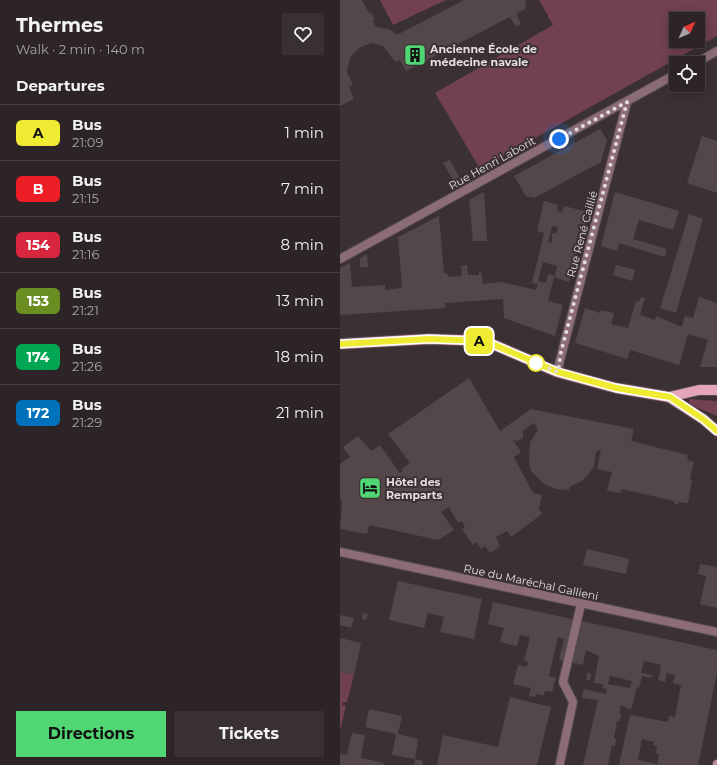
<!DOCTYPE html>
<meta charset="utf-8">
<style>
body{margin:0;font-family:Montserrat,sans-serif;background:#383032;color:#f1f3f6;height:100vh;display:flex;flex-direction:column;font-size:15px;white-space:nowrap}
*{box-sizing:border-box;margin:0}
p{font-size:13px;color:#a6a4a7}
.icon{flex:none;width:22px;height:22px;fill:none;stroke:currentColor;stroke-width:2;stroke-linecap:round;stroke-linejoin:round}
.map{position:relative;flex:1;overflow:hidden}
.drawer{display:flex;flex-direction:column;background:#2c2426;width:340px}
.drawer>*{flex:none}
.badge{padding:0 8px;border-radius:6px;font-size:14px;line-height:26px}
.needle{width:26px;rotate:45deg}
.tools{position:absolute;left:329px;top:12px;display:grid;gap:8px}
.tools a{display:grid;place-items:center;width:36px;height:36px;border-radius:0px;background:#2c2426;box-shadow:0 2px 10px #0003,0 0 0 1px #484143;font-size:20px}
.you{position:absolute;width:20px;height:20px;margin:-10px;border:3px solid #fff;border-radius:50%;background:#1a73e8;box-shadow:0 0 0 6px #1a73e833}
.map>.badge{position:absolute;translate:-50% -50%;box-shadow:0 0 0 2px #fff}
h2{padding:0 16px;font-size:15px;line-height:36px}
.round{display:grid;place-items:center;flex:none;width:42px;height:42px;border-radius:0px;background:#383032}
.summary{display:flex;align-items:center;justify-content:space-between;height:68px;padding:0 16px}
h1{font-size:19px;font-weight:700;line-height:30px}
.action{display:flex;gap:8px;margin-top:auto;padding:8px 16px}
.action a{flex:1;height:46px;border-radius:0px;background:#51d674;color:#111;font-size:16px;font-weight:700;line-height:46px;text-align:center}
.action a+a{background:#383032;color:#f1f3f6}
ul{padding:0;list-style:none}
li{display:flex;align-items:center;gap:12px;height:56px;padding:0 16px;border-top:1px solid #484143}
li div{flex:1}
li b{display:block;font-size:15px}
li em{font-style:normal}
li .badge{min-width:44px;font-weight:700;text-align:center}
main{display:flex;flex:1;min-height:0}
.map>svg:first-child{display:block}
</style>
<main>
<section class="drawer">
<div class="summary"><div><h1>Thermes</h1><p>Walk · 2 min · 140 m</p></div><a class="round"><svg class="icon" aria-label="heart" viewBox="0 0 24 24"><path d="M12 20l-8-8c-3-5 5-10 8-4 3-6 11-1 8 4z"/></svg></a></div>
<h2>Departures</h2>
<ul>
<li><span class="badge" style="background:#efea32;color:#111">A</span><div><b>Bus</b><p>21:09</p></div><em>1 min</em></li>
<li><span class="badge" style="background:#ed1e25;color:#fff">B</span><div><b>Bus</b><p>21:15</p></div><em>7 min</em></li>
<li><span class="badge" style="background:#d7263d;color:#fff">154</span><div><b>Bus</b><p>21:16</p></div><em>8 min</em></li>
<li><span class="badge" style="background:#6b8e23;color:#fff">153</span><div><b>Bus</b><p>21:21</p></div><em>13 min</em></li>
<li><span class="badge" style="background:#00a651;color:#fff">174</span><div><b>Bus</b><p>21:26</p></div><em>18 min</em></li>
<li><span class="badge" style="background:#0072bc;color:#fff">172</span><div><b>Bus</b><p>21:29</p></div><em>21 min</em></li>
</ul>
<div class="action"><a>Directions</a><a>Tickets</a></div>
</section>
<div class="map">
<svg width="377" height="765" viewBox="0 0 377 765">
<rect width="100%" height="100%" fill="#3b3033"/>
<g fill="#714051" fill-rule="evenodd">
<polygon points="40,0 106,0 53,25"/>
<path d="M199,0H377V36L140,169L95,93L213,25ZM336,19H358V41H336Z"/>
<polygon points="349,399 377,401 377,416 349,404"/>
<polygon points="0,672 14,675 7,702 3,702 2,705 6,706 0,731"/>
</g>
<g fill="#53474a" fill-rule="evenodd">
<polygon points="0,0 22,0 29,13 31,12 35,19 32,20 36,27 49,29 57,35 124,0 185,0 186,2 185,9 176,14 181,24 176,27 170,17 66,71 60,60 55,62 43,46 31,43 19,48 11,56 8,66 7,73 13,84 9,87 14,99 0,106"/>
<polygon points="260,129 267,140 261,162 194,198 186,196 174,176"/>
<polygon points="362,136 377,141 377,193 347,183"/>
<polygon points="110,160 119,177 113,180 103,163"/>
<polygon points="144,192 147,241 133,241 129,200"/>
<polygon points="275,192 339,211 333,230 299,220 293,239 327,249 325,257 279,243 277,251 261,246"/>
<path d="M204,201L218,205L217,211L222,212L224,206L248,212L229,282L214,277L208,301L223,305L215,336L164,318L163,299L105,303L106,308L0,315V268L10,263L12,287L45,285V290L62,288L58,237L99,216L104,273H107L108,277L122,276L121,266L127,265L128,275H139V272H141L143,284L161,282L196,290L198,284L192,283L204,233L197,231ZM212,226L218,227L216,234L212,233V243L208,242ZM203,262L217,266L215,276L208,274L206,283L198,281Z"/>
<polygon points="349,214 363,219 336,313 320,308"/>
<polygon points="27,254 28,267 20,267 20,258"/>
<polygon points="276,265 295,270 292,281 273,275"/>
<polygon points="301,297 305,298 300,315 315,320 316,316 342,327 345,316 353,318 359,297 377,303 377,367 360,367 368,340 348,334 339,365 290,350 287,359 235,343 245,308 260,313 261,310 274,313 271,324 288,328 296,301 299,302"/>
<polygon points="129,378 160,431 191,409 294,429 291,441 348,455 347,460 354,462 350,479 352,480 348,503 339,502 338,505 335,504 334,501 282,489 280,493 267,491 272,472 257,469 261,449 256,452 254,466 248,475 242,481 229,487 229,490 216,489 204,484 191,471 189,459 190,442 198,430 194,423 183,431 183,438 178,441 173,440 181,452 174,457 193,493 202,495 199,509 202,514 171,537 167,531 156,537 160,546 150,553 145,546 141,549 137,542 133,545 122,529 125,527 122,521 118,523 109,507 101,512 114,530 98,540 29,525 27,534 0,529 2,504 0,495 0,464 10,457 3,447 18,436 31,451 40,445 60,473 63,471 61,469 70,463 48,434"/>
<polygon points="247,549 289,559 286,574 243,565"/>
<polygon points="360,564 377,567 377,608 360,604 366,576 358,574"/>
<polygon points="58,581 142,599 134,639 100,632 104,617 88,613 84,628 49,620"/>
<path d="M153,602L377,650V673L358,765H279L290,715L328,722L329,716L335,717L341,685L333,683L335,675L327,673L325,682L318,680L321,665L304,661L301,673L312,675L311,678L302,676L299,688L297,687L291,710L281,705L279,713L281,714L280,721H277L274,738L276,739L275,746H272L268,765H243L258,700L242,698L244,689L266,694L267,689L263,688V684L254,683L259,656L246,650L243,665L219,660L224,639L218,637L209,676L216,678L212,692L205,691L204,695L196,694L195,697L189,696L191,688L173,684L178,665L187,667L188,662L184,661L190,637L180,635L177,646L160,642L164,628L148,624ZM270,676L292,681L290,688L268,684ZM302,739L314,742L313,745L317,746L316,753L319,754L317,764L298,760Z"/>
<polygon points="23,613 28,614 26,620 22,619"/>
<polygon points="0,615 14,618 11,628 0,625"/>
<polygon points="0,638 21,643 14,675 0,672"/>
<polygon points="248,673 251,673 250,680 246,680"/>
<polygon points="170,697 211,707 197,765 97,765 103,735 158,747"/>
<polygon points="29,709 62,716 58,734 78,739 75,759 52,755 56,734 25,727"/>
<polygon points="12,733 25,735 21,758 44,763 43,765 0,765 0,754 7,755"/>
<polygon points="75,759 83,761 82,765 74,765"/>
</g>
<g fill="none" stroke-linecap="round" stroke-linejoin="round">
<g stroke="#564c4f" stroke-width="10">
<polyline id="lane" points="220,763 233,702 223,682 241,604"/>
</g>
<g stroke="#564c4f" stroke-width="10">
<g id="street">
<polyline points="356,63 377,51"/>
<polyline points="0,259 336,74"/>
<polyline points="217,372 287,102"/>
<polyline points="0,552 377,632"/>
</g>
</g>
<g stroke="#564c4f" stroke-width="10">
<polyline id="secondary" points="377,765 377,764"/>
</g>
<g stroke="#564c4f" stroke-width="12">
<g id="primary">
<polyline points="0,344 89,339 145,341 217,372 276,388 329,397 363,419 377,431"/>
<polyline points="329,397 359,390 377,390"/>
</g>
</g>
<use href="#lane" stroke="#8c6d76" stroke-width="8"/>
<use href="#street" stroke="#8c6d76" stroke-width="8"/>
<use href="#secondary" stroke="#be8d9c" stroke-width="8"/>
<use href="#primary" stroke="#e4a5b8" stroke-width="10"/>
</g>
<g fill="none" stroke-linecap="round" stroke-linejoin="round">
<g stroke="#fff" stroke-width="9">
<polyline id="line" points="0,344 89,339 145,341 218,372 276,388 330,397 363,419 377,431"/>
</g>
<use href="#line" stroke="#efea32" stroke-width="6"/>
<polyline stroke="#e4dddf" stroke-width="4" stroke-dasharray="0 7.2" points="196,363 218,372 221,352 287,102 219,139"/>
</g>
<defs>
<g id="building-square" transform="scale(1.15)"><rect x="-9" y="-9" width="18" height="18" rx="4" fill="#51d674" stroke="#3b3033"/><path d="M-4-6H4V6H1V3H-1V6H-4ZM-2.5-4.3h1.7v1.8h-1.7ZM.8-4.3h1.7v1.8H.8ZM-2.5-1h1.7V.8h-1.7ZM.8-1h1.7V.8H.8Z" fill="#111"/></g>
<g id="hotel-square" transform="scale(1.15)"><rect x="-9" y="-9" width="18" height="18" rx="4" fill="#51d674" stroke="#3b3033"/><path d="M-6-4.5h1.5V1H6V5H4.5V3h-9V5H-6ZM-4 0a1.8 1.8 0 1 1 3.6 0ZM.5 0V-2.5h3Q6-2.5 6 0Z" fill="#111"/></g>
</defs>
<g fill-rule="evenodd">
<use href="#building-square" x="75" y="55"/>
<use href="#hotel-square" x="30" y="488"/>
</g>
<circle fill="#fff" stroke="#efea32" stroke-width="2" cx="196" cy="363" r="8"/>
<g text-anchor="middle" stroke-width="4" stroke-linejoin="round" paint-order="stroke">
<g font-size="11" font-weight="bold" fill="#e4dddf" stroke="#3b3033" text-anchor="start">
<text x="90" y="53">Ancienne École de<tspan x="90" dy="13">médecine navale</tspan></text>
<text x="46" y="486">Hôtel des<tspan x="46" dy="13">Remparts</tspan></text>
</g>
<g font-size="11" fill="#e4dddf" stroke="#3b3033">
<text transform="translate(152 163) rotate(-29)" y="4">Rue Henri Laborit</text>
<text transform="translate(242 234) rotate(-75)" y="4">Rue René Caillié</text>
<text transform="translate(191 582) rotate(12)" y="4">Rue du Maréchal Gallieni</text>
</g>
</g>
</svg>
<div class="tools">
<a><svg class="needle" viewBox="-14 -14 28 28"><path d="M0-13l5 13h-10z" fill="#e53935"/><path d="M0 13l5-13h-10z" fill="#a6a4a7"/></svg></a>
<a><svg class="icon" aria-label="locate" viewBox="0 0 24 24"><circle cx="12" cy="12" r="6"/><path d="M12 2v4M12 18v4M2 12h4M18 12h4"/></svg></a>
</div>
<div class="you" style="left:219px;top:139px"></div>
<b class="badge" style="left:139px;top:341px;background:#efea32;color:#111">A</b>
</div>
</main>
